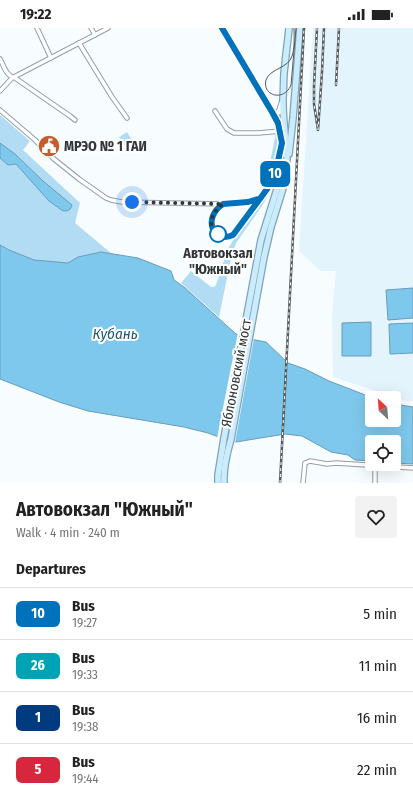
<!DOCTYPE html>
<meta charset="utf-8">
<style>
body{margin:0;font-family:"Fira Sans Condensed",sans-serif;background:#f2f2f2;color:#222;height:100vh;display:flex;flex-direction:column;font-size:15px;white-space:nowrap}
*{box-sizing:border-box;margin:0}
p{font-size:13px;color:#767676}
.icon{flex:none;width:22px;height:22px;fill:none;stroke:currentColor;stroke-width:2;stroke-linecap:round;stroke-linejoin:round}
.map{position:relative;height:455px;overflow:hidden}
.details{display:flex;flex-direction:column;background:#fff;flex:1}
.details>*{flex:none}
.badge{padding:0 8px;border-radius:6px;font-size:14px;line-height:26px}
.needle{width:26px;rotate:334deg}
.tools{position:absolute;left:365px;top:363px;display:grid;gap:8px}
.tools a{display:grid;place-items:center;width:36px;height:36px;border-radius:4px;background:#fff;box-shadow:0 4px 16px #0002;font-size:20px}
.you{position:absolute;width:20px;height:20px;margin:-10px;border:3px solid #fff;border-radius:50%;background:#1a73e8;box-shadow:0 0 0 6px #1a73e833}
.map>.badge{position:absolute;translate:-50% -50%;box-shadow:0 0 0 2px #fff}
h2{padding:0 16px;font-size:15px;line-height:36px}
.round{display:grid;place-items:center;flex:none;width:42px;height:42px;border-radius:4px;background:#f2f2f2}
.summary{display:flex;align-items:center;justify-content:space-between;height:68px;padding:0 16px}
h1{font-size:19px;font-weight:700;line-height:30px}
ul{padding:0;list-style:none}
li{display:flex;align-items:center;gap:12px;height:52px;padding:0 16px;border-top:1px solid #e0e0e0}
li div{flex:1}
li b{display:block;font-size:15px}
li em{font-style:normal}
li .badge{min-width:44px;font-weight:700;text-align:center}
.status{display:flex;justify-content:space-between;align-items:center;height:28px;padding:0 20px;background:#fff;direction:ltr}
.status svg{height:11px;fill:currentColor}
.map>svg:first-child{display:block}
</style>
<div class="status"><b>19:22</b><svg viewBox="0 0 49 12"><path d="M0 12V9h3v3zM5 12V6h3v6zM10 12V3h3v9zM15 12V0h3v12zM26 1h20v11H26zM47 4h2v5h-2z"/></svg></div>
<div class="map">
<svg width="413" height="455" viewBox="0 0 413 455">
<rect width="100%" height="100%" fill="#f7fcfe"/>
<polygon fill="#e4f4fd" points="313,0 413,0 413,373 407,373 333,349 332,287 336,243 321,243 299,223"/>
<g fill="#b1dcf3">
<polygon points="0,87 30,113 23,122 80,175 75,195 112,226 101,224 78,229 68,235 34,232 9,222 0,217 0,130 8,137 16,136 49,173 63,183 71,181 72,177 43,153 15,126 0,115"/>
<polygon points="127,104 135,117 128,122 119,109"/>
<polygon points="276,105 279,108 278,127 273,143 266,160 265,159"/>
<polygon points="267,166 268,167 264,175 236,215 232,226 219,289 181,255 191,243 211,259 214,259 216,257 227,223 232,214"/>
</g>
<g fill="#7fc8ed" stroke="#689cb7">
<path d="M0,115L15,126L43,153L72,177C71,182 68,183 63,183L49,173L16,136L8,137L0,130Z"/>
<polygon points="0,217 9,222 34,232 68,235 78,229 101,224 138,230 171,243 174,252 184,259 236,306 250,311 266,314 288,335 305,341 329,353 373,370 372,370 372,392 394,392 394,376 413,379 413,436 394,435 394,414 372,414 372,433 355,432 348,427 331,424 302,408 285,406 236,414 224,411 208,405 184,399 88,383 59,374 0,351"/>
<polygon points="413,260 413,290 388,292 386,262"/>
<polygon points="371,294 371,328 342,328 342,295"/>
<polygon points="413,295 413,325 390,326 389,296"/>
</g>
<polygon fill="#f7fcfe" points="238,304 254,310 235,415 223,413 217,410"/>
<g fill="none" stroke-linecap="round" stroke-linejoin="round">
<g stroke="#939fa5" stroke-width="5.5">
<g id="minor">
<polyline points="37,0 51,30"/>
<polyline points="91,0 95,7"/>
<polyline points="79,15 112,69 127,90"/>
<path d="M0,31C4,38 6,48 15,50L70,88L75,92"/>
<polyline points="0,63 12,50 108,0"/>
<polyline points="0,82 34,111 54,131 79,151 106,170 111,172 122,174 223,176 248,175 262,168"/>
<polyline points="215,83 227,101 234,105 259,105 280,103"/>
<path d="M222,177C202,191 213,215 233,207L262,168L272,154L276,141L282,117"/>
<polyline points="375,438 375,455"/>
<polyline points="303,455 305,435 310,433 327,436 336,435 413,440"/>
</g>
</g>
<g stroke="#939fa5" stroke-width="7">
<g id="secondary">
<polyline points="222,0 272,84 278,95 285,126"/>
<polyline points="272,84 276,85 279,84 282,75"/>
</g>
</g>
<g stroke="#7fa4b7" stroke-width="8">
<g id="primary">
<polyline points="289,126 293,90 300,0"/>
<path d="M218,455V447L224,410L261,212L277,161C280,154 285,148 287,141C288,117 282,94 283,70C284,59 283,48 285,37C286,24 288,12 289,0"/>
<path d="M224,455C223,440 227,425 231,411L264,229L271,199L285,154V148"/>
</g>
</g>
<use href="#minor" stroke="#fff" stroke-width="3.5"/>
<use href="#secondary" stroke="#fff" stroke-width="5"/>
<use href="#primary" stroke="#cbecfd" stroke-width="5.5"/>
<path stroke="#54595b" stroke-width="1" d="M294,0C294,8 295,20 292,28C289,40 269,41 266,52C262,68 284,74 291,57L296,0"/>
<g stroke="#54595b" stroke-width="2.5">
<g id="rail">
<polyline points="317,0 314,58 314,76 318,102 322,44 324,0"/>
<polyline points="336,57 339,0"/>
<polyline points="280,455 304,0"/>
</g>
</g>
<use href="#rail" stroke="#fff" stroke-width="1" stroke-dasharray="3" stroke-linecap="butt"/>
</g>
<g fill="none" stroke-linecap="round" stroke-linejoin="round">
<g stroke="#fff" stroke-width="9">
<path id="line" d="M222,0L272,84L278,95L282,115L276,142L272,154L262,168L233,207C213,216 202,190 223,176L248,174L258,171"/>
</g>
<use href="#line" stroke="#0072bc" stroke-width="6"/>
<path stroke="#313638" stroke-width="4" stroke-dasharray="0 7.2" d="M132,174L223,176C213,183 205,198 218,206"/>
</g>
<defs>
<g id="civic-disc" transform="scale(1.15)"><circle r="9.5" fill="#c25d2c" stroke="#fff"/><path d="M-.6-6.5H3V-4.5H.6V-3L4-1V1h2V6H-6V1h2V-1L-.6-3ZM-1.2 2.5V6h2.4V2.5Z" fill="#fff"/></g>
</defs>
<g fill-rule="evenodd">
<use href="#civic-disc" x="49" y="118"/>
</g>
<circle fill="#fff" stroke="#0072bc" stroke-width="2" cx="218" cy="206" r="8"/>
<g text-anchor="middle" stroke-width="4" stroke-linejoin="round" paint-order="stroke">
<g font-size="14" font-weight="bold" fill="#313638" stroke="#fff" text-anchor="start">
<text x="64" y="123">МРЭО № 1 ГАИ</text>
</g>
<g font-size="14" font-weight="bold" fill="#313638" stroke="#fff">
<text x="218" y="230">Автовокзал<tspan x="218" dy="16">"Южный"</tspan></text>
</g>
<g font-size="14" fill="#313638" stroke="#fff">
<text transform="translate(236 345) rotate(-79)" y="5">Яблоновский мост</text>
</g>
<g font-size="15" font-style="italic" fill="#225b74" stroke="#fff">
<text x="115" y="311">Кубань</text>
</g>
</g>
</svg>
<div class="tools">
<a><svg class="needle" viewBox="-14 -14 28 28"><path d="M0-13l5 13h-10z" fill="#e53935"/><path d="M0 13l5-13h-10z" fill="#767676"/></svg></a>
<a><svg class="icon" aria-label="locate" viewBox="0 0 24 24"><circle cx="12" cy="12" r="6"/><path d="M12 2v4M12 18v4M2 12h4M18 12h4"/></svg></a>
</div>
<div class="you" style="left:132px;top:174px"></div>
<b class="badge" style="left:275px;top:146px;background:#0072bc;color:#fff">10</b>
</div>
<section class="details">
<div class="summary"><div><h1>Автовокзал &quot;Южный&quot;</h1><p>Walk · 4 min · 240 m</p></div><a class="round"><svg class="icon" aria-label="heart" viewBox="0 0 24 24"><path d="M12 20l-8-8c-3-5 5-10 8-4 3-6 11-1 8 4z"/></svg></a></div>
<h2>Departures</h2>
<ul>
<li><span class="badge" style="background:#0072bc;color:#fff">10</span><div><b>Bus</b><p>19:27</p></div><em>5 min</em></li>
<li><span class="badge" style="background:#00a3b4;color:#fff">26</span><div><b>Bus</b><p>19:33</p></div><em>11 min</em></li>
<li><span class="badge" style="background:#003b80;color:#fff">1</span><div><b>Bus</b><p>19:38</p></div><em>16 min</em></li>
<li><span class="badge" style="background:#d7263d;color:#fff">5</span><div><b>Bus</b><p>19:44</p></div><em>22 min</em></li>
</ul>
</section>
